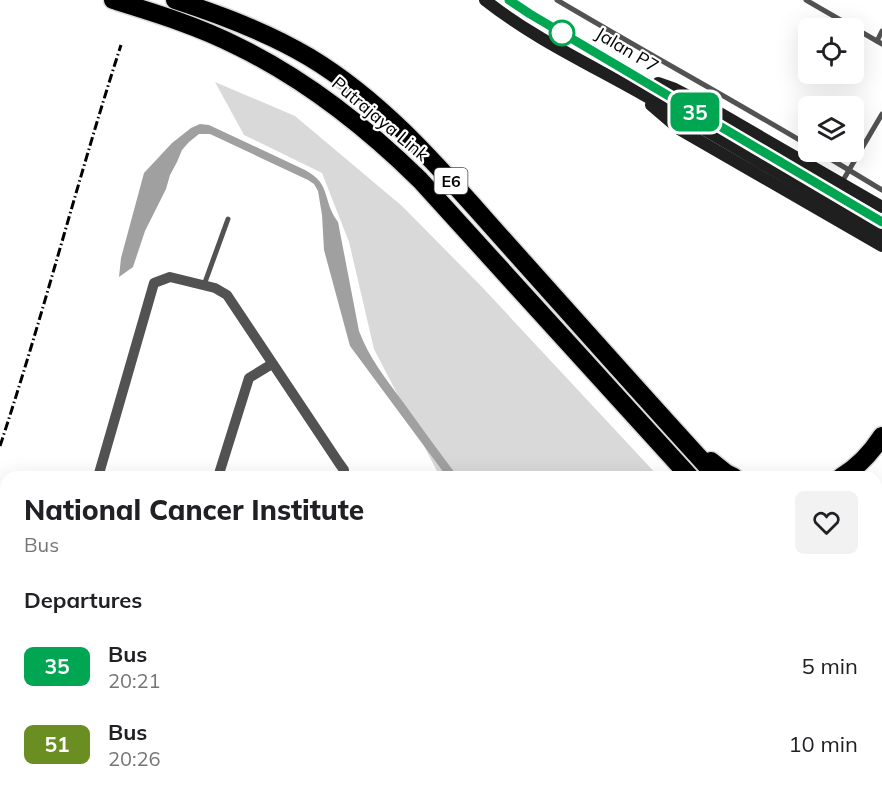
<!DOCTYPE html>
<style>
body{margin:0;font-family:Mulish,sans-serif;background:#f2f2f2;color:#202124;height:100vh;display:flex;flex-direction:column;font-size:22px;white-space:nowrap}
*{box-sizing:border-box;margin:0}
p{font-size:20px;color:#757577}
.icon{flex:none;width:33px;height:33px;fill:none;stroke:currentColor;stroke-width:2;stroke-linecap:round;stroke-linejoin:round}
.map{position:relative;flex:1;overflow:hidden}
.panel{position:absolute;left:0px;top:471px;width:882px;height:326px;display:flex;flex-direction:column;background:#fff;border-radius:18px 18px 0 0;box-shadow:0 6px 24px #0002}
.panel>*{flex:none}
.badge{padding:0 12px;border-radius:9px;font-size:21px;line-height:39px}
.controls{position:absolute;left:798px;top:18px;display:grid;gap:12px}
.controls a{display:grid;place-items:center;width:66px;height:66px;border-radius:9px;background:#fff;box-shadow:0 6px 24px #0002;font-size:30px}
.map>.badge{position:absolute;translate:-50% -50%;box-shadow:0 0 0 3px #fff}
h2{padding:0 24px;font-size:22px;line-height:54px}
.round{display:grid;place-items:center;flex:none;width:63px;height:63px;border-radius:9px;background:#f2f2f2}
.overview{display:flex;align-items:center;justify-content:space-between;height:102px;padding:0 24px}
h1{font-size:28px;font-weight:800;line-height:45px}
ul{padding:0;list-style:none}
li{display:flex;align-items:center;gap:18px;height:78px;padding:0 24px}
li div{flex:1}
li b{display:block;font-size:22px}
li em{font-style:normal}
li .badge{min-width:66px;font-weight:700;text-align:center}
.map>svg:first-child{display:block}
</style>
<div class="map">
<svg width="882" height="796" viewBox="0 0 882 796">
<rect width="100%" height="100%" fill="#fff"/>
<g fill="#d9d9d9">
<polygon points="215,82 295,116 402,206 482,287 659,477 440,477 374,349 349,242 322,173 244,135"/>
<polygon points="434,791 434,790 471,791 470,796 432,796"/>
</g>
<g fill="#a0a0a0">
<path d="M200,124L209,125L305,170C332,184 322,201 338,222L359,331C369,358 386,379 403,402C421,427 439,452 458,477H447L350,346L324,250L322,215L318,191L314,184L308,180L210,134H199L189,142L182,150L177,162L170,175L166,189L145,231L133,267L119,277L121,258L144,173L172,143L191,128Z"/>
<polygon points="471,791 722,790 723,796 470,796"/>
</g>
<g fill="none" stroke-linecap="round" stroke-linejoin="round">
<g stroke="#dbdbdb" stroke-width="18">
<g id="primary">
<polyline points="876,738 882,693"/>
<polyline points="873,796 874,790"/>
</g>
</g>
<g stroke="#dbdbdb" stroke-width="21">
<g id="highway">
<path d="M113,0C155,13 198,26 237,46C305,79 366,127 420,180L690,477"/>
<path d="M175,0C221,15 267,32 309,57C389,105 448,178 510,247C579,324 647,401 717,477"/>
<polyline points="711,461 726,473 734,477"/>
<path d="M841,477C858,467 871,453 882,436"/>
<polyline points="876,653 882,660"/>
<polyline points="876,679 882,685"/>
<polyline points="848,790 849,796"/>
</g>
</g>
<g stroke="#525252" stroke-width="5">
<path d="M557,0C640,49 725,96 808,145"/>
<polyline points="806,0 882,44"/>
<polyline points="877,41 882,31"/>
<polyline points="819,152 882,190"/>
<polyline points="842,182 882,114"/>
<polyline points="204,285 228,219"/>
</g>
<g stroke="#525252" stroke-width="10">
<polyline points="98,477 154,283 170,277 215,288 227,295 339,463 344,470 344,477"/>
<polyline points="218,477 249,378 272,364"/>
<polyline points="0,707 6,687"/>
<polyline points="0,746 6,748"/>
<polyline points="138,796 140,790"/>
<polyline points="260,796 261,790"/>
<polyline points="378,796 380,790"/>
</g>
<g stroke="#1f1f1f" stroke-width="12">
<path d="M485,0C533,38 589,64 642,94C722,139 802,187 882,234"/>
<polyline points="509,0 530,14 882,222"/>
<polyline points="658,83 675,89 704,104 882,207"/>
<polyline points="651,105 679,129 882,246"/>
</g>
<use href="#primary" stroke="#000" stroke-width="15"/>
<use href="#highway" stroke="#000" stroke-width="18"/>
<path stroke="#000" stroke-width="3" stroke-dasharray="9 3 1.5 3" stroke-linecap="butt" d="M0,446C44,313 78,178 121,45"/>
</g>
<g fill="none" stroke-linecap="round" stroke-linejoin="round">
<g stroke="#fff" stroke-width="14">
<polyline id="line" points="509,0 530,14 882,222"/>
</g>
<use href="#line" stroke="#00a651" stroke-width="9"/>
</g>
<circle fill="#fff" stroke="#00a651" stroke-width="3" cx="562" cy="33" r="12"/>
<g text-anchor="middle" stroke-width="4.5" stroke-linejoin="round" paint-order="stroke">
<rect fill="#fff" stroke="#4c4c4c" stroke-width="1.5" x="434.5" y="168" width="33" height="26" rx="4.5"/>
<g font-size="16" font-weight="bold" fill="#000">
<text x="451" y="187">E6</text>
</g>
<g font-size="18" fill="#000" stroke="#fff">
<text transform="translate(627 50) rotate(31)" y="6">Jalan P7</text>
<text transform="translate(380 119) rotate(40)" y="6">Putrajaya Link</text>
</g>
</g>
</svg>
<div class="controls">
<a><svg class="icon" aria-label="locate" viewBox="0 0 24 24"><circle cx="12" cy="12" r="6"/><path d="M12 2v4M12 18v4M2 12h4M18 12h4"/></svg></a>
<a><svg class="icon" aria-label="layers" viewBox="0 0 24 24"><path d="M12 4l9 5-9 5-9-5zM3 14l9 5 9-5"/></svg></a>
</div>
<b class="badge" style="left:695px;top:112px;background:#00a651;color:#fff">35</b>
<section class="panel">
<div class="overview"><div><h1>National Cancer Institute</h1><p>Bus</p></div><a class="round"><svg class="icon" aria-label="heart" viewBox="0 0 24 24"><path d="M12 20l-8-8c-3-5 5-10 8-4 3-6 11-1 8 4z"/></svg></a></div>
<h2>Departures</h2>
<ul>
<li><span class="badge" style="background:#00a651;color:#fff">35</span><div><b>Bus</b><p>20:21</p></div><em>5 min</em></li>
<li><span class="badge" style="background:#6b8e23;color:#fff">51</span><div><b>Bus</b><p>20:26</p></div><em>10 min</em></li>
</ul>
</section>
</div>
